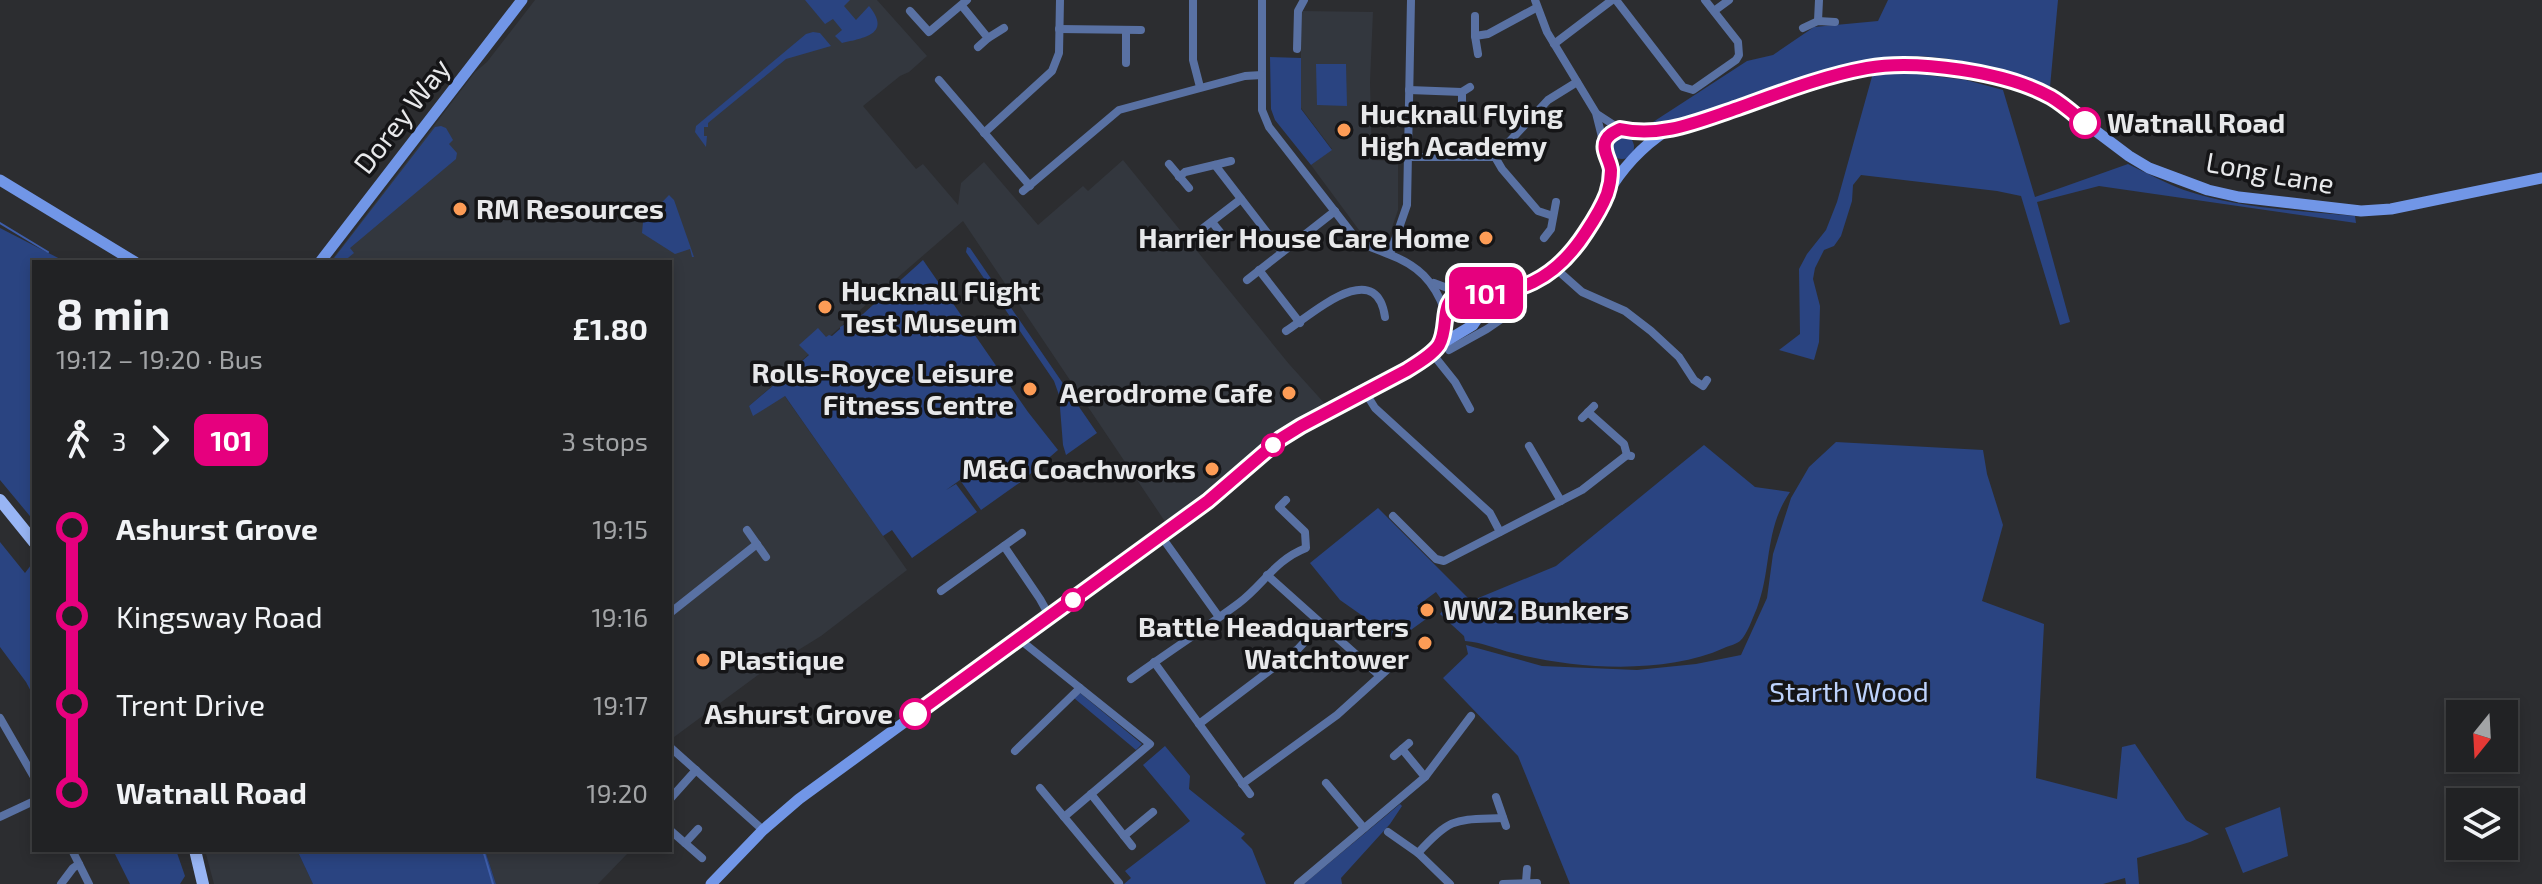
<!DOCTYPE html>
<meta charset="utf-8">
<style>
body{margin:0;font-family:"Exo 2",sans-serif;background:#292a2c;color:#f1f3f6;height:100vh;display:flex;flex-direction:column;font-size:30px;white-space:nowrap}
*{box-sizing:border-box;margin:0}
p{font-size:26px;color:#a2a4a6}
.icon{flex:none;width:44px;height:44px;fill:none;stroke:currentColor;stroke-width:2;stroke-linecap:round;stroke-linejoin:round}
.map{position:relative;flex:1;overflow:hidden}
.panel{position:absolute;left:32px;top:260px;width:640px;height:592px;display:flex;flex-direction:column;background:#212224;border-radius:0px;box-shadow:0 4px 12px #0003,0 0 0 2px #3e3f41}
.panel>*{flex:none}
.badge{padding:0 16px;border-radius:12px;font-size:28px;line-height:52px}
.needle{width:52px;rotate:198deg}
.fabs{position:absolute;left:2446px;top:700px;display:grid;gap:16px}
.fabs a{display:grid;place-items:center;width:72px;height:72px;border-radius:0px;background:#212224;box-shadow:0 4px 12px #0003,0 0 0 2px #3e3f41;font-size:40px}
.map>.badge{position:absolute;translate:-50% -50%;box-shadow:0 0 0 4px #fff}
.legs{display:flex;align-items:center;gap:12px;height:88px;padding:0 24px;font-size:26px}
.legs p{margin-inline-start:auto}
.headline{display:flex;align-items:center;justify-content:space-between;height:136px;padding:0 24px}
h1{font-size:44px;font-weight:700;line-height:60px}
ul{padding:0 24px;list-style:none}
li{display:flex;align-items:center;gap:28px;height:88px;font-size:30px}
li i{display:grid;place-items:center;width:12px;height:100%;margin:0 10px;background:currentColor}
li i::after{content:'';width:20px;height:20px;margin:-10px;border:6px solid;border-radius:50%;background:#212224}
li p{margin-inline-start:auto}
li:first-child i{background:linear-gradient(#0000 50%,currentColor 0)}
li:last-child i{background:linear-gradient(currentColor 50%,#0000 0)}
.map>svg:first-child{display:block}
</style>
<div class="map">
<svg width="2542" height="884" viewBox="0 0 2542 884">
<rect width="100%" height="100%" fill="#2c2d30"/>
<g fill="#33373e">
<polygon points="535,0 877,0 927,56 909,72 900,76 863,106 916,169 923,164 958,205 961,183 984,162 1038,225 1083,186 1088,191 1123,160 1289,364 1326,405 1277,433 1166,523 963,221 749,406 754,415 784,395 907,570 821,636 758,675 670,740 670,262 330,262 475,72 487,62"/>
<polygon points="1301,11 1373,12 1370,82 1372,160 1398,161 1398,210 1387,242 1384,243 1366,236 1359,230 1311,165 1332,149 1301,108"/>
<polygon points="205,850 297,850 313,884 214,884"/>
<polygon points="485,850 623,850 627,854 598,884 496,884"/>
</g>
<g fill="#2a4481">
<path d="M805,0H850L844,6L856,20L869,6C892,34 864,38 842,43L835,36L842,30L833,19L825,24Z"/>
<path d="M1888,0H2058L2050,87C2002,68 1934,50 1883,58C1839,65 1795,81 1753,94C1731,100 1711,111 1689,117C1678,120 1665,121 1653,122L1747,61L1773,55L1814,27L1878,21Z"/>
<polygon points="813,32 820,33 831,46 786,59 708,123 708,127 704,127 704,136 707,136 706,147 695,132 696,126 806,34"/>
<polygon points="1270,57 1301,58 1301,109 1332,150 1311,165 1275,120 1271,109"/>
<polygon points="1316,64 1346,64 1347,106 1317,105"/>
<path d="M1895,71L1966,80L2003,90L2035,197L2128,164C2147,173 2165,183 2184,190C2236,208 2301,211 2355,216L2356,223L2099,186L2037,202L2070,322L2060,325L2021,196L1997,191L1861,175L1853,185L1852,201L1841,236L1834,246L1824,250L1815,268L1813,279L1820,306L1819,342L1814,360L1779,350L1800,334L1799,269L1807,254L1826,230L1837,202L1873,73Z"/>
<polygon points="441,126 446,128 453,140 449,144 457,153 456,159 350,248 354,253 343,262 331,262 435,127"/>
<circle cx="1622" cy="147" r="12"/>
<polygon points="669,195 674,200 694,257 692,257 690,249 675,254 642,233 643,222"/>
<polygon points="0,228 66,262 34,262 34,521 0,480"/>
<polygon points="967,247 970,248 1097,433 1066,455 1063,445 1059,395 1054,381 966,252"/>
<polygon points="923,260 1028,412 1058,450 1022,481 981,510 960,480 946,490 956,484 977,512 912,558 892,530 883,536 785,396 753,416 749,406 809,355 799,345 818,328 826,337 829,335 832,336 840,329 840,327 863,314"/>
<circle cx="1463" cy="311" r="12"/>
<polygon points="1836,442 1983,450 1987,474 2003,525 1982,601 2044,624 2036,778 2117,799 2122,747 2135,744 2186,820 2209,834 2190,842 2137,858 2139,884 2126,884 2125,878 2103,884 1570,884 1518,756 1443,678 1468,654 1466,645 1542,666 1637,670 1696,664 1741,655 1767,598 1773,554 1791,498 1809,467"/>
<path d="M1704,445L1755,487L1790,492C1764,530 1772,569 1757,608C1753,617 1747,635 1740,641C1737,644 1728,646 1724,648C1665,675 1574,669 1513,653C1496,649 1482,642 1465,641L1464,636L1440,614L1446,606L1436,592L1417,606L1426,619L1397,640L1340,600L1310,563L1378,508L1471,601L1556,566Z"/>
<polygon points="0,542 25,573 31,565 34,570 34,697 26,682 0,647"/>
<polygon points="1080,693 1142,744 1136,750 1074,698"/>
<polygon points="1165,746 1190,776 1189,789 1245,834 1241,838 1252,849 1266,884 1124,884 1131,878 1125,871 1190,821 1143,765"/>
<polygon points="1400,804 1402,806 1390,824 1341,878 1342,884 1304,884"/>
<polygon points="2280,807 2288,856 2243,873 2225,828"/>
<polygon points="113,850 176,850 185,876 180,884 130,884"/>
<polygon points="297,850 485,850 496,884 313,884"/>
</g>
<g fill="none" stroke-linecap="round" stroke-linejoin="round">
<g stroke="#3e5eab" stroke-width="2">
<polyline points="0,223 48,252"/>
<polyline points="483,850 493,884"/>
</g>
<g stroke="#5971a3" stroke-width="8">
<polyline points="1193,0 1193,60 1200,87"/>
<path d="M1262,0V110L1269,127L1354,236C1364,246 1376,249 1388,254C1418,265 1434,281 1445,311"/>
<polyline points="1535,0 1547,32 1596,113 1604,145"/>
<polyline points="1616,0 1683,87 1693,90 1736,60 1739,55 1738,42 1705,0"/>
<polyline points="962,6 988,38 978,47"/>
<polyline points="910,11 929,32 967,0"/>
<polyline points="1714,11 1729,0"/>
<polyline points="1475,16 1475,36"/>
<polyline points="1818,21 1819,0"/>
<polyline points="1803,28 1818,21 1835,22"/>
<polyline points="1059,29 1141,30"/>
<polyline points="988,38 1004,28"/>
<polyline points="1554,44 1612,0"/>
<polyline points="1297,49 1298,11 1304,0"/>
<polyline points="1478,54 1475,36 1488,34 1536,8"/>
<polyline points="1126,63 1126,30"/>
<polyline points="939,80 1030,186"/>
<polyline points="1409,90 1462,92"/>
<polyline points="1462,104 1462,92 1470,87"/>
<polyline points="1597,114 1620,129"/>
<polyline points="984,133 1052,71 1059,53 1060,0"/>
<polyline points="1408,157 1495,157 1548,100 1577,82"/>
<polyline points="1495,157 1502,169 1538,211 1553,216"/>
<polyline points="1169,164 1189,188"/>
<polyline points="1215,165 1282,252"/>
<polyline points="1179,177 1185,172 1231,161"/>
<polyline points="1023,191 1119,110 1245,76 1262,75"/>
<polyline points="1212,222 1224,237"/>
<polyline points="1202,229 1241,199"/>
<polyline points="1544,238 1551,229 1556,202"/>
<polyline points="1390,254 1407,205 1411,0"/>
<polyline points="1555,268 1582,292 1625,311 1651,331 1679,357 1694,380 1703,386 1707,380"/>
<polyline points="1259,270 1300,323"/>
<polyline points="1247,280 1335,211"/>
<polyline points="1434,283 1461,293"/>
<path d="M1286,331C1310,316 1376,255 1385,317"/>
<polyline points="1449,350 1487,329 1519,307 1520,299 1516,289"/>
<polyline points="1431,352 1455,382 1470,409"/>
<polyline points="1365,392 1375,408 1490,513 1500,532"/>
<polyline points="1588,412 1624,444 1627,455 1631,456"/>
<polyline points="1582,418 1594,406"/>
<polyline points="1529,446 1561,501"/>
<polyline points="1393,516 1436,559 1444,561 1582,490 1627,455"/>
<polyline points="747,530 766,557"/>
<polyline points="1161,536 1219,617"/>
<polyline points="1004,546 1040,599 1050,617"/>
<polyline points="1267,575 1380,676"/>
<polyline points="941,591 1022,533"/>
<polyline points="670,613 757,544"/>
<polyline points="1019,639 1150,744 1064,817"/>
<polyline points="1154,662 1250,794"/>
<path d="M1131,679C1167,653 1204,629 1239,603C1264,584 1275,560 1306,548L1305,532L1279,507L1286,500"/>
<polyline points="0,718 34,777"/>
<polyline points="1199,724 1298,649 1321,624"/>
<polyline points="670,747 763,830"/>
<polyline points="1402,749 1425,777"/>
<polyline points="1015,751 1080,688"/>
<polyline points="1394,756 1409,743"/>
<polyline points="1326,783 1364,828"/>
<polyline points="1242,784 1337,715 1399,659"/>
<polyline points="1040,788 1119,883"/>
<polyline points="1091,794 1132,846"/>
<polyline points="1496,797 1506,826"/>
<polyline points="670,799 696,770"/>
<polyline points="0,817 34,801"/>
<polyline points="670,830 702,858"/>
<polyline points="1388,832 1418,853 1450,884"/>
<polyline points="1124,836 1153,812"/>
<polyline points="685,843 698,829"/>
<polyline points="72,850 89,884"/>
<path d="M1418,853C1452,816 1455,820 1503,818"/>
<polyline points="1526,882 1527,869"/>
<polyline points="61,884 73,868 79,864"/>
<polyline points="1298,884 1425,777 1471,716"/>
<polyline points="1503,884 1537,883"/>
</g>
<g stroke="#7196e7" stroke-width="11">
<polyline points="0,180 135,262"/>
<path d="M1608,191C1609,185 1611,177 1611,170C1609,151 1594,139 1620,129L1666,131L1819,81L1867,68L1902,65L1934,67L1998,78L2030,87L2052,98L2129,156L2149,168L2208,190L2239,197L2361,211L2391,209L2542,178"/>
<polyline points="320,262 522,0"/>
<polyline points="1439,345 1446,326 1446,305 1455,295 1506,293"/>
<path d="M711,884L763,830L799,799L1208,501L1280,439L1301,426L1407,370L1438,346L1473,325L1485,307L1493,301C1518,285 1547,280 1567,257C1584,238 1594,215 1607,194C1621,170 1642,146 1666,131"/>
</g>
<g stroke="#98b5f4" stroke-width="12">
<polyline points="0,500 34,542"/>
<polyline points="195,850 203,884"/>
</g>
</g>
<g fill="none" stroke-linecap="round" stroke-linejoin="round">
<g stroke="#fff" stroke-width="18">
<path id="line-1" d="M915,714L1208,501L1280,439L1301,426L1407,370C1418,363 1432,355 1439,345C1450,326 1438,301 1461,293C1518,297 1555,280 1586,232C1594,220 1602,207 1607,194C1609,188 1611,177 1611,170C1610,160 1601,150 1606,140C1609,134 1614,132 1620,129C1662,138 1699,121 1738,108C1780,93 1823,76 1867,68C1916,59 2007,72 2051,97C2063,104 2074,114 2085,123"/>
</g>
<use href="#line-1" stroke="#e6007e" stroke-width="12"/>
</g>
<g fill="#fff" stroke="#e6007e" stroke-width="4">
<circle cx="2085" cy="123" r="14"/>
<circle cx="1273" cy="445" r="10"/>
<circle cx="1073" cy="600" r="10"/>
<circle cx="915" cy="714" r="14"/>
</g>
<g fill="#fd9c56" stroke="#151517" stroke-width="3">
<circle cx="1344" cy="130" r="8"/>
<circle cx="460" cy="209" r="8"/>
<circle cx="1486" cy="238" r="8"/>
<circle cx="825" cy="307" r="8"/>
<circle cx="1030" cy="389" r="8"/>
<circle cx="1289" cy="393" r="8"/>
<circle cx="1212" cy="469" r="8"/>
<circle cx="1427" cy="610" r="8"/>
<circle cx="1425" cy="643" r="8"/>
<circle cx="703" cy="660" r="8"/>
</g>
<g text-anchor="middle" stroke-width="7" stroke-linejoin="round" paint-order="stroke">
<g font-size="28" font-weight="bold" fill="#e7e8ea" stroke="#151517" text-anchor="start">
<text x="1360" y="124">Hucknall Flying<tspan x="1360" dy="32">High Academy</tspan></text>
<text x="476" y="219">RM Resources</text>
<text x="1470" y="248" text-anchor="end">Harrier House Care Home</text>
<text x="841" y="301">Hucknall Flight<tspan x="841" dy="32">Test Museum</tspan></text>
<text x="1014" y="383" text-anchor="end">Rolls-Royce Leisure<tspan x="1014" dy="32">Fitness Centre</tspan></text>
<text x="1273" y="403" text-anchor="end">Aerodrome Cafe</text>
<text x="1196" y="479" text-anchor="end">M&amp;G Coachworks</text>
<text x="1443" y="620">WW2 Bunkers</text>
<text x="1409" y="637" text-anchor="end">Battle Headquarters<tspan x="1409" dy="32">Watchtower</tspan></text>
<text x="719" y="670">Plastique</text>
</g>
<g font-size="28" fill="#e7e8ea" stroke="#151517">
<text transform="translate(402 116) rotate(-52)" y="10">Dorey Way</text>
<text transform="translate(2270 173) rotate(10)" y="10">Long Lane</text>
</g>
<g font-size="28" font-weight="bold" fill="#e7e8ea" stroke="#151517" text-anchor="start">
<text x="2107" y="133">Watnall Road</text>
<text x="893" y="724" text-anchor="end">Ashurst Grove</text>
</g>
<g font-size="28" fill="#bed3fd" stroke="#151517">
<text x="1849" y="702">Starth Wood</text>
</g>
</g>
</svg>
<div class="fabs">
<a><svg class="needle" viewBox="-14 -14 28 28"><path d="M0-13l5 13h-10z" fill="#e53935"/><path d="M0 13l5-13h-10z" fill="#a2a4a6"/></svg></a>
<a><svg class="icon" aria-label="layers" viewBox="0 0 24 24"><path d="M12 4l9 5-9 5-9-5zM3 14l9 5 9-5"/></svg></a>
</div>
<b class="badge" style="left:1486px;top:293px;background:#e6007e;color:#fff">101</b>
<section class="panel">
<div class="headline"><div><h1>8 min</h1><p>19:12 – 19:20 · Bus</p></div><b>£1.80</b></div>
<div class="legs"><svg class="icon" aria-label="walk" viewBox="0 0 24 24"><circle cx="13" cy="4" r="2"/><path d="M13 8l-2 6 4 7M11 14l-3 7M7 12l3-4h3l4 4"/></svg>3<svg class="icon" aria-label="forward" viewBox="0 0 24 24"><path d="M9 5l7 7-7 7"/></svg><b class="badge" style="background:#e6007e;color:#fff">101</b><p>3 stops</p></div>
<ul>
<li><i style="color:#e6007e"></i><b>Ashurst Grove</b><p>19:15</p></li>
<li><i style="color:#e6007e"></i><span>Kingsway Road</span><p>19:16</p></li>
<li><i style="color:#e6007e"></i><span>Trent Drive</span><p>19:17</p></li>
<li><i style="color:#e6007e"></i><b>Watnall Road</b><p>19:20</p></li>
</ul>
</section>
</div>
